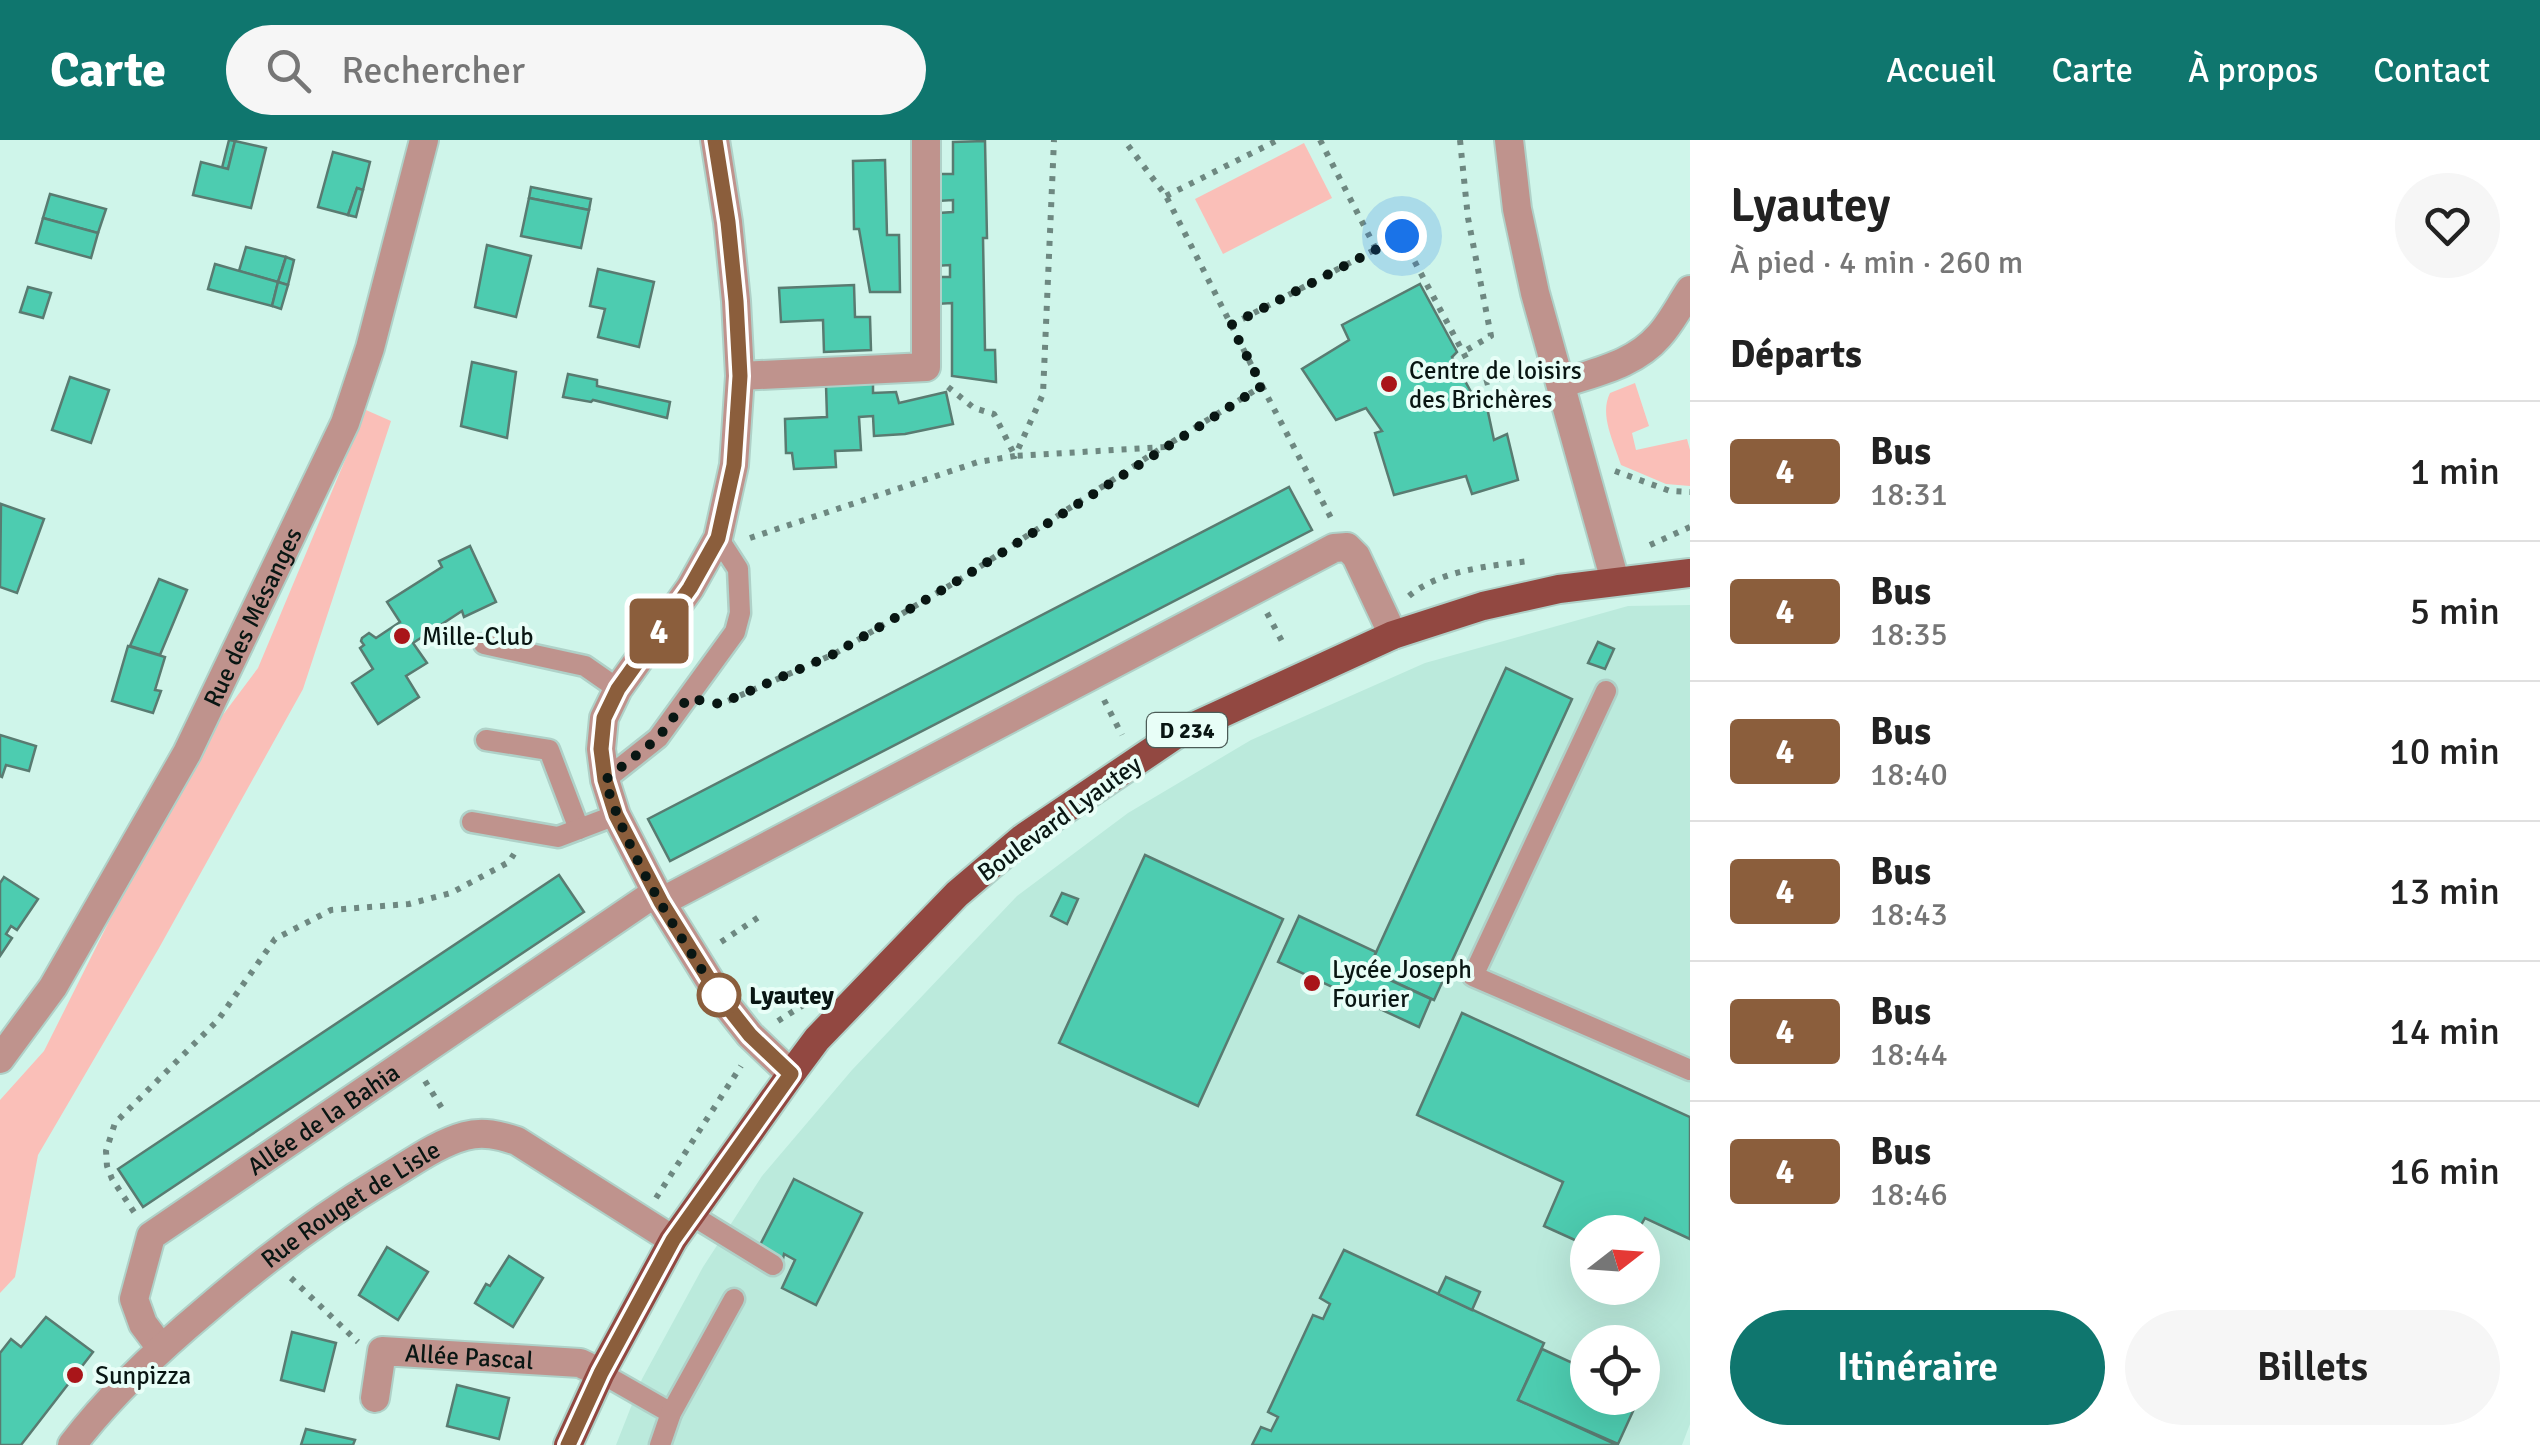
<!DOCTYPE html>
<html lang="fr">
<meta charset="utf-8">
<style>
body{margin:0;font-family:Signika,sans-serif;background:#f6f6f6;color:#222;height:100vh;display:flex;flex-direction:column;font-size:38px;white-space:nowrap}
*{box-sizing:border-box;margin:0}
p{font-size:32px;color:#767676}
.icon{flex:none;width:55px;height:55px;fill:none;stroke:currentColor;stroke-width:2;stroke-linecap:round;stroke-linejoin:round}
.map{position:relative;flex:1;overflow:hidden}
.details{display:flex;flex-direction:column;background:#fff;width:850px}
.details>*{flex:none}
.badge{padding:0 20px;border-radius:8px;font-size:35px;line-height:65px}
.needle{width:65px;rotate:73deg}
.buttons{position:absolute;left:1570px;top:1075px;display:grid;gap:20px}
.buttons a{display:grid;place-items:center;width:90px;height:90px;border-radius:50%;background:#fff;box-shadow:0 10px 40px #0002;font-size:50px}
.you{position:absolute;width:50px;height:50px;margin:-25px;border:8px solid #fff;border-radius:50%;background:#1a73e8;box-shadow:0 0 0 15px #1a73e833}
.map>.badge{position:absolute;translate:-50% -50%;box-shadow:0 0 0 5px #fff}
h2{padding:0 40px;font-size:38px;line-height:90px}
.round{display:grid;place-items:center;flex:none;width:105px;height:105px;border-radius:52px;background:#f6f6f6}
.overview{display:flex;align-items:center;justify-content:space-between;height:170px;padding:0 40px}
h1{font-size:48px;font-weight:600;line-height:75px}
.button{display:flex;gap:20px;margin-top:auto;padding:20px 40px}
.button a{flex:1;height:115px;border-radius:60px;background:#0f766e;color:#fff;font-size:40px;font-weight:600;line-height:115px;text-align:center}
.button a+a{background:#f6f6f6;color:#222}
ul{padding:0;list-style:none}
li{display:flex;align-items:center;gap:30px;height:140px;padding:0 40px;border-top:2px solid #e0e0e0}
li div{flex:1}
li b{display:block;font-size:38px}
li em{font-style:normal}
li .badge{min-width:110px;font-weight:700;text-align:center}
header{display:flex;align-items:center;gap:60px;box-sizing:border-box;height:140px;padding:0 50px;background:#0f766e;color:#fff}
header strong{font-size:48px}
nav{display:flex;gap:55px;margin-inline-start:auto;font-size:35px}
.search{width:700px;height:90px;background:#f6f6f6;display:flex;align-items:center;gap:25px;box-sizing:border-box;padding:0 35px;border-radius:55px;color:#767676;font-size:38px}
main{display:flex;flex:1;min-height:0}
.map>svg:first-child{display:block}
</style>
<header>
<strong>Carte</strong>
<div class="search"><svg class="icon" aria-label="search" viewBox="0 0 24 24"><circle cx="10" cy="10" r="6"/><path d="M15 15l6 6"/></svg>Rechercher</div>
<nav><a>Accueil</a><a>Carte</a><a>À propos</a><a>Contact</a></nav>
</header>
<main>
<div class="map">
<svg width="1690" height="1305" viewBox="0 0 1690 1305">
<rect width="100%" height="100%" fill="#cff5ea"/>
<path fill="#bbeadc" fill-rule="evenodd" d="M1690,465V1284L1682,1305H616L642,1239L703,1127L762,1036L852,930L1017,756L1128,673L1251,600L1425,523L1628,466ZM1588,1092H1642V1148H1588ZM1588,1202H1642V1258H1588Z"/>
<g fill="#fabfb8">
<polygon points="1304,3 1332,58 1223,114 1195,59"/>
<path d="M1635,243L1649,286L1632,293L1636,310L1687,299L1690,310V346L1666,344L1621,325C1614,302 1599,275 1610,253Z"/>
<polygon points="366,270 391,281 303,549 159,808 38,1015 15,1137 0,1153 0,960 44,911 192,616 258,528"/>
</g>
<g fill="#4dccb0" stroke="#597b71" stroke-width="2.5">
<polygon points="229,0 235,1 228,29 222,28"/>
<polygon points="235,1 266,8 251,68 193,55 201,22 228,29"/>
<polygon points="985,1 987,98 983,98 985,210 995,210 996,242 952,236 952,163 936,164 936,137 950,137 950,125 935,126 939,73 953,72 953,60 938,61 939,34 953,34 953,2"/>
<polygon points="333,12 370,22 363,50 357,48 348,75 318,67"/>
<polygon points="885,20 887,95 899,95 900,152 870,152 859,89 854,89 853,21"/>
<polygon points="531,47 591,59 589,70 529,58"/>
<polygon points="357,48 363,50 356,77 348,75"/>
<polygon points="50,54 106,69 98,93 43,78"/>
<polygon points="529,58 589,70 581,108 521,96"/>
<polygon points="43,78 98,93 91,118 36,103"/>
<polygon points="487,105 531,116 516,177 475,167"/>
<polygon points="246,107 286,117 278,142 239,131"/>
<polygon points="286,117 294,120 288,145 278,142"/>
<polygon points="215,124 278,142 272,166 208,149"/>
<polygon points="598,129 654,142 639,207 598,197 605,169 590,166"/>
<polygon points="278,142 288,145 281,169 272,166"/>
<polygon points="1420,144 1457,212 1452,217 1476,261 1485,258 1494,300 1507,294 1518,340 1472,354 1466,336 1394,355 1375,293 1382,291 1366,268 1336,280 1302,229 1349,200 1342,185"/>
<polygon points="854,145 855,177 870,177 871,210 824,212 823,180 781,182 779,148"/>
<polygon points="28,147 51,153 43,178 20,172"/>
<polygon points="472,222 516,232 507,298 461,286"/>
<polygon points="568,234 597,240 597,246 670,262 667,278 593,260 591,262 563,257"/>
<polygon points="70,237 109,250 91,303 52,290"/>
<polygon points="873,243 873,253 896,252 899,263 946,252 953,284 905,294 874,296 873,276 859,277 861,310 835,311 836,327 794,329 792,313 786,313 785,279 827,277 826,245"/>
<polygon points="1289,347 1312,390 670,721 648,679"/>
<polygon points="1,364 44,379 17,453 0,447"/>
<polygon points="470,406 496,462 464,477 462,471 413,503 427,523 406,536 419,557 378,584 352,543 373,529 360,508 364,505 361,501 362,498 369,493 376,498 400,482 387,462 442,427 439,421"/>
<polygon points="159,439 187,450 160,515 130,506"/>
<polygon points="1598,502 1614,509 1605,529 1588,523"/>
<polygon points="128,506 165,517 155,550 161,551 153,573 112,561"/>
<polygon points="1506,528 1572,559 1434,860 1368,830"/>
<polygon points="0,595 36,606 29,631 6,625 2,637 0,636"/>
<polygon points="1145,715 1283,779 1198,966 1059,903"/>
<polygon points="559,735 584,772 143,1067 118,1029"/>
<polygon points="4,737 38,759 17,790 11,786 6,794 12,798 0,816 0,743"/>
<polygon points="1062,753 1078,759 1067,784 1051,776"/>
<polygon points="1299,776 1376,812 1368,830 1431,859 1419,887 1278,822"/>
<polygon points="1462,873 1690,977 1690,1099 1645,1078 1637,1092 1588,1092 1588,1106 1544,1086 1563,1042 1417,975"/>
<polygon points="794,1039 862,1073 816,1165 782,1148 795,1120 784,1114 783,1119 759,1107"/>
<polygon points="387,1107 428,1132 398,1180 359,1155"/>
<polygon points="1344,1110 1544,1203 1518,1260 1617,1305 1252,1305 1261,1287 1271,1291 1278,1277 1268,1272 1313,1175 1323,1179 1330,1164 1320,1158"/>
<polygon points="509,1116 543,1138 513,1187 475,1163 486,1144 490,1146"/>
<polygon points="1446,1137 1480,1152 1472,1170 1438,1154"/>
<polygon points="46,1177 93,1212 21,1305 0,1305 0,1213 11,1199 21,1207"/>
<polygon points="292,1192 336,1203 324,1251 281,1240"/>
<polygon points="1542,1209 1588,1230 1588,1258 1639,1258 1618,1304 1518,1260"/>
<polygon points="457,1245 509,1258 499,1299 447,1286"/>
<polygon points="306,1289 355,1300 353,1305 301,1305"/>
</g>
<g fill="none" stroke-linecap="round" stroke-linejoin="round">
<g stroke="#afd1c8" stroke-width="25">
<g id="service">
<polyline points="484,504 585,526 618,549"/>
<polyline points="1606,551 1473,836 1690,930"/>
<polyline points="486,600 549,610 579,689"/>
<polyline points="605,640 658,598 735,492 740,473 738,429 718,398"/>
<polyline points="472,682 558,697 616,675"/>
<polyline points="690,1074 773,1125"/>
<polyline points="601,1233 671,1273"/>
<polyline points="660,1305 671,1273 734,1159"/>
</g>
</g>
<g stroke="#afd1c8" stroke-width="32">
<g id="minor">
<polyline points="715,0 728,82 736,161 740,236 734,325 718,398 690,448 618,549 604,578 601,609 605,640 616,675 661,762 720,857 750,895 791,934"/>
<polyline points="1509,0 1517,69 1535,153 1615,441"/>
<polyline points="740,236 926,227 926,0"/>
<path d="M1561,244C1595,232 1634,225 1659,196C1671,183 1680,165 1690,150"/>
<polyline points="661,762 1334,408 1347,407 1356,416 1393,495"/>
<path id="s1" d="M0,919L53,847L187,613L345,283L370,208L424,0"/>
<path id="s2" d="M161,1208L143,1184L134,1159L151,1096L655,753"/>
<path id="s3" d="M375,1258L382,1211L580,1223L601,1233"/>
<path id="s4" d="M72,1305C111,1254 157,1211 206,1170C264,1120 319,1078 384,1039C410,1024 436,1004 465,996C483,991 499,995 517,1001L673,1100"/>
</g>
</g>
<g stroke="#afd1c8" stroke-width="32">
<polyline id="primary" points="568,1305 601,1233 673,1100 791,934 817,899 957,754 1023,698 1177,594 1393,495 1483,466 1559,449 1690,433"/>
</g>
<g stroke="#6e8881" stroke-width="6" stroke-dasharray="5 8" stroke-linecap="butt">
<polyline points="1320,0 1376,109"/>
<polyline points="1460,0 1468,78 1491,196 1463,212"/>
<polyline points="1166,56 1278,0"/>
<polyline points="1231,185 1401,96 1480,244 1513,235"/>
<polyline points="1262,246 1331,378"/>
<polyline points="948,247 974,268 994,274 1015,316 1164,307 1262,246 1166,56 1124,0"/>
<polyline points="1615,331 1670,351 1690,352"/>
<polyline points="750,398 978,322 1015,316 1043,254 1054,0"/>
<polyline points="1650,405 1690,387"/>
<path d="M1409,456C1440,430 1489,426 1529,421"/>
<polyline points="1267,473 1285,507"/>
<polyline points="1104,560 1122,595"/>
<polyline points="716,563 721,564 834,514 964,437 1163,307"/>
<polyline points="721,802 762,775"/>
<polyline points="778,881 805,864"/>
<polyline points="425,941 445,973"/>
<polyline points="656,1058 741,926"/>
<polyline points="134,1072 112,1039 107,1026 106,1011 115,983 218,880 275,799 331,770 409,764 451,753 509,722 514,714"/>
<polyline points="291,1138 358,1202"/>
</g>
<use href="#service" stroke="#bf938d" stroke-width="20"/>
<use href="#minor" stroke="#bf938d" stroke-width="28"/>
<use href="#primary" stroke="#924841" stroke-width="28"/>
</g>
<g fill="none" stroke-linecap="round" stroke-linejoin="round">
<g stroke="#fff" stroke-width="22">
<polyline id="line" points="568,1305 601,1233 673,1100 791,934 750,895 720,857 661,762 616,675 605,640 601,609 604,578 618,549 690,448 718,398 734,325 740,236 736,161 728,82 715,0"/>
</g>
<use href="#line" stroke="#8b5e3c" stroke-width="15"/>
<path stroke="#091613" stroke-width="10" stroke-dasharray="0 18" d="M719,855L720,857C675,790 629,718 605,640L658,598L688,558L720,564L834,514L964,437L1262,246L1231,185L1402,96"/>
</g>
<g fill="#a91519" stroke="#e8fef7" stroke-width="4">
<circle cx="1389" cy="244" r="10"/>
<circle cx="402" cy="496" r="10"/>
<circle cx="1312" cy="843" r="10"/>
<circle cx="75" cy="1235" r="10"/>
</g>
<circle fill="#fff" stroke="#8b5e3c" stroke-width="5" cx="719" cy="855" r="20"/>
<g text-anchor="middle" stroke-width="8" stroke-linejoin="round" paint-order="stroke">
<rect fill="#e8fef7" stroke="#4c5c57" stroke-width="2.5" x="1147" y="573" width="80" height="34" rx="8"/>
<g font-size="22" font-weight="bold" fill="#091613">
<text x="1187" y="598">D 234</text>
</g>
<g font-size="25" fill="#091613" stroke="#e8fef7" text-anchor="start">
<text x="1409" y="239">Centre de loisirs<tspan x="1409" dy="29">des Brichères</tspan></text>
<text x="422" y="505">Mille-Club</text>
<text x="1332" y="838">Lycée Joseph<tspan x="1332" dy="29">Fourier</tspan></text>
<text x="95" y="1244">Sunpizza</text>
</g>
<g font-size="25" fill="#091613" stroke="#e8fef7">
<text dy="9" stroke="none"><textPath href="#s1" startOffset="510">Rue des Mésanges</textPath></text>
<text transform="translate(1059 678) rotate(-36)" y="9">Boulevard Lyautey</text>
<text dy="9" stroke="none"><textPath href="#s2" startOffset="330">Allée de la Bahia</textPath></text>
<text dy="9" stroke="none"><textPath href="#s4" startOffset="370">Rue Rouget de Lisle</textPath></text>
<text dy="9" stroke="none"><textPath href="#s3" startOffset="135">Allée Pascal</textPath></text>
</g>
<g font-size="25" font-weight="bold" fill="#091613" stroke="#e8fef7" text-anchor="start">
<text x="749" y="864">Lyautey</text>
</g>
</g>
</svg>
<div class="buttons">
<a><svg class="needle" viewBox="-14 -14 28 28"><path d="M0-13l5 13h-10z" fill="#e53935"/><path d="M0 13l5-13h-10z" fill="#767676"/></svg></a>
<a><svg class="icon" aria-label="locate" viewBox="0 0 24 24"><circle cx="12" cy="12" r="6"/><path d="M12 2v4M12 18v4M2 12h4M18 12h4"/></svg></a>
</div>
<div class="you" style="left:1402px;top:96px"></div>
<b class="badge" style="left:659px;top:491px;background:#8b5e3c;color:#fff">4</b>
</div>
<section class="details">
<div class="overview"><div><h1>Lyautey</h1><p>À pied · 4 min · 260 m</p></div><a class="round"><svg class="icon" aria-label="heart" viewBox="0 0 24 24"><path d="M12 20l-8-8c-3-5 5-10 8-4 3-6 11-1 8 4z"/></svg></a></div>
<h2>Départs</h2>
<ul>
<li><span class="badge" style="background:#8b5e3c;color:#fff">4</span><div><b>Bus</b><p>18:31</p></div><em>1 min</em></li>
<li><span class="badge" style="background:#8b5e3c;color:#fff">4</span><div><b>Bus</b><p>18:35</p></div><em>5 min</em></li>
<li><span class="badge" style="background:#8b5e3c;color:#fff">4</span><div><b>Bus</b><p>18:40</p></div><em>10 min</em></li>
<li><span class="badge" style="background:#8b5e3c;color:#fff">4</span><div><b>Bus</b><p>18:43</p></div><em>13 min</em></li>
<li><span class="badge" style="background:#8b5e3c;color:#fff">4</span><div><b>Bus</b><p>18:44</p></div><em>14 min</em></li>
<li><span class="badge" style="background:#8b5e3c;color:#fff">4</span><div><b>Bus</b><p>18:46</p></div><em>16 min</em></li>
</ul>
<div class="button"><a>Itinéraire</a><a>Billets</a></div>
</section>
</main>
